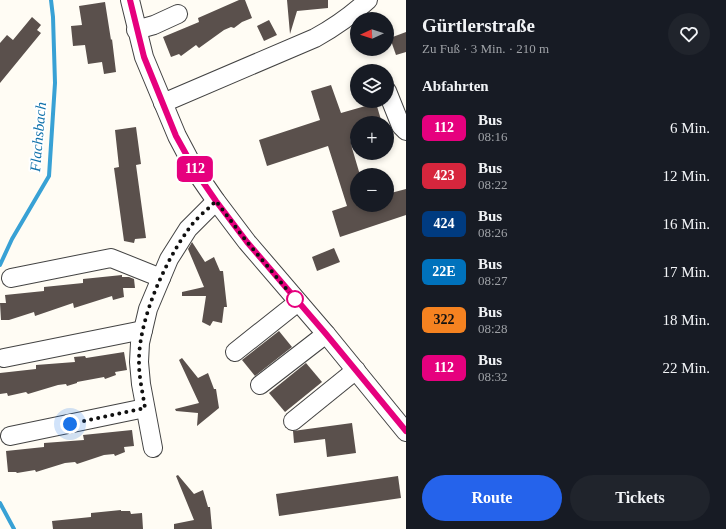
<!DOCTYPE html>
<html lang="de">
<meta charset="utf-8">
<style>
body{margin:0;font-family:Georgia,serif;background:#20242c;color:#f1f3f6;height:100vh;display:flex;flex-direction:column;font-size:15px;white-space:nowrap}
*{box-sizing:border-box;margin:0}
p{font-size:13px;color:#9ea1a6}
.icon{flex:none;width:22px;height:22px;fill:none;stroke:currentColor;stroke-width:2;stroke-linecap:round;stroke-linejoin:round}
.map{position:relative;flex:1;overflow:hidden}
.sheet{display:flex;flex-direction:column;background:#171b24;width:320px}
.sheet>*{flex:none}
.badge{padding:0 8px;border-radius:6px;font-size:14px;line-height:26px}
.needle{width:26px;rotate:267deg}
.controls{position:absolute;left:350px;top:12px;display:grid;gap:8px}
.controls a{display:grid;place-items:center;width:44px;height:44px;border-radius:50%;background:#171b24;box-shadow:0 2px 6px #0003;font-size:20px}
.you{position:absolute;width:20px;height:20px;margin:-10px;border:3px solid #fff;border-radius:50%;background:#1a73e8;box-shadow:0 0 0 6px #1a73e833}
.map>.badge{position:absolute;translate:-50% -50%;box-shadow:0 0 0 2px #fff}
h2{padding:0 16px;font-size:15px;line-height:36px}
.round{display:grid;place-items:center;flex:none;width:42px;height:42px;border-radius:21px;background:#20242c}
.summary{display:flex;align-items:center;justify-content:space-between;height:68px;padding:0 16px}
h1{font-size:19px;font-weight:700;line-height:30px}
.cta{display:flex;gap:8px;margin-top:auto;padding:8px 16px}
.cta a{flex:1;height:46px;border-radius:24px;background:#2563eb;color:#fff;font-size:16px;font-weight:700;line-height:46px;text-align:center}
.cta a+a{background:#20242c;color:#f1f3f6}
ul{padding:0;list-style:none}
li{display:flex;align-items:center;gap:12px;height:48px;padding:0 16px}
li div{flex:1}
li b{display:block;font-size:15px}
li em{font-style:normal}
li .badge{min-width:44px;font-weight:700;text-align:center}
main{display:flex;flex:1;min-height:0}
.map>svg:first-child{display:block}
</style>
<main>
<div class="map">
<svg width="406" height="529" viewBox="0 0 406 529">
<rect width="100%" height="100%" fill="#fffcf4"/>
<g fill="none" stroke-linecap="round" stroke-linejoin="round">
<g stroke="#38a1d5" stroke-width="4">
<polyline points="0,265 12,239 49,176 55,83 53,17 51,0"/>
<polyline points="0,503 14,529"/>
</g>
</g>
<g fill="#5a504c">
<polygon points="239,0 245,0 252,18 242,22 234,28 231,27 224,30 199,48 196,45 181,56 179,54 171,57 163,37 199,22 198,18"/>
<polygon points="287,0 328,0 328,8 297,11 290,34"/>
<polygon points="105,2 111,40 112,39 116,72 104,74 102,62 88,64 85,45 73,46 71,26 82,25 79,6"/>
<polygon points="32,17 41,25 37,30 41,33 0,83 0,43 7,35 13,40"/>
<polygon points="269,20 277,35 264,41 257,26"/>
<polygon points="406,32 406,52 396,55 390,38"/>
<polygon points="331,85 341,113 376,103 382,123 357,123 357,136 350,138 352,148 360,175 357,175 357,205 387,205 387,194 406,189 406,215 340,237 332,211 347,206 328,146 267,166 259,140 320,120 311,91"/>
<polygon points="136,127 141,164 136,165 146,238 135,239 134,243 124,241 114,168 119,167 115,130"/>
<polygon points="192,242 205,262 214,257 220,271 223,271 227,307 224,307 222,323 213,321 210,326 202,322 206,296 182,296 182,292 204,287 188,249"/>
<polygon points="334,248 340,262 317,271 312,257"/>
<polygon points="122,275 122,277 129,277 134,279 135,288 123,288 124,297 113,300 112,296 74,308 73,303 35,316 34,312 9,320 1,320 0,303 6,303 5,295 44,291 44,287 83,283 83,279"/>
<polygon points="279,331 292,347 255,376 242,360"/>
<polygon points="124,352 127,370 115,372 116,375 105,379 104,377 77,382 77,383 67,386 66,384 58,385 28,394 26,392 8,396 7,393 0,394 0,373 36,369 36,365 75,362 74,357 85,356 86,358"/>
<polygon points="182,358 198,378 208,373 214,389 216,389 219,408 197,426 198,413 176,411 175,409 199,403 179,360"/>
<polygon points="306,363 322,382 285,412 269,393"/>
<polygon points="352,423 356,453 327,457 325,439 294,443 293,431"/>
<polygon points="132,430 134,446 124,447 125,452 115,456 114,454 104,455 77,464 75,462 65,463 36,472 35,470 17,473 16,472 8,472 6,451 44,447 44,443 84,440 83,435"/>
<polygon points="178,475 194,494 203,490 208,507 210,507 212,529 174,529 174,524 194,520 176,476"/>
<polygon points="398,476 401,498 279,516 276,494"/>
<polygon points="121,510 121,511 130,511 131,514 142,513 143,529 53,529 52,521 91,517 91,513"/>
</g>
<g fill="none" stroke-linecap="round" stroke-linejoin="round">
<g stroke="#434343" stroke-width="20">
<g id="minor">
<polyline points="130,0 144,57 177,136 196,172 216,201 247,242 326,334 406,432"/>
<polyline points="136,30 154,25 178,14"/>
<polyline points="387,91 401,126 406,131"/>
<path d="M163,103L315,38C335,27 352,15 368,0"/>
<polyline points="11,278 111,258 161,278"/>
<polyline points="235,352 298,302"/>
<polyline points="4,358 143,330"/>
<polyline points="260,385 326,334"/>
<polyline points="293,421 356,370"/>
<polyline points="10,436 145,408"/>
<polyline points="153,448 141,384 139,362 140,343 148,309 169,259 188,229 216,201"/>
</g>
</g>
<use href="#minor" stroke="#fff" stroke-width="18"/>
</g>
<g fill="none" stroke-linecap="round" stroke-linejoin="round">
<g stroke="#fff" stroke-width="9">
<polyline id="line" points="130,0 144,57 176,136 196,172 216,201 247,242 326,334 406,431"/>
</g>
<use href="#line" stroke="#e6007e" stroke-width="6"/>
<path stroke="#101010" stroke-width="4" stroke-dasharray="0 7.2" d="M70,424L145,408C143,394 139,378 139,363C138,322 164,263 188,230C195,219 207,210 216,201L247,242L295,299"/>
</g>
<circle fill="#fff" stroke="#e6007e" stroke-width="2" cx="295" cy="299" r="8"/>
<g text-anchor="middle" stroke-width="4" stroke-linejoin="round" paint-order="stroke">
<g font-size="15" font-style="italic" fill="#1172ab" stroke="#fff">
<text transform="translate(38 137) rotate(-85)" y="5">Flachsbach</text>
</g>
</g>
</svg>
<div class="controls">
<a><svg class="needle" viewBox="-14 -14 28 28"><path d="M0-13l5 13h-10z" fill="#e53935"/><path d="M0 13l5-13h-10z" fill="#9ea1a6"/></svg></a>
<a><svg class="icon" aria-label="layers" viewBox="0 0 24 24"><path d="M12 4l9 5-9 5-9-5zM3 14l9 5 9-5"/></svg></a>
<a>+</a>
<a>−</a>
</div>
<div class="you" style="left:70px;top:424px"></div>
<b class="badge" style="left:195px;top:169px;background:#e6007e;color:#fff">112</b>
</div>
<section class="sheet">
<div class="summary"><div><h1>Gürtlerstraße</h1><p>Zu Fuß · 3 Min. · 210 m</p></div><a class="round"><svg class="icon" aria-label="heart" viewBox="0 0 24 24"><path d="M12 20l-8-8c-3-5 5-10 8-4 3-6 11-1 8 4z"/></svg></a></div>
<h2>Abfahrten</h2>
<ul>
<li><span class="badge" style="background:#e6007e;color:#fff">112</span><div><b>Bus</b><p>08:16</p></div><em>6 Min.</em></li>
<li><span class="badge" style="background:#d7263d;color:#fff">423</span><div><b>Bus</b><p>08:22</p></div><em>12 Min.</em></li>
<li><span class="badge" style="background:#003b80;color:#fff">424</span><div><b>Bus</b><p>08:26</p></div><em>16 Min.</em></li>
<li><span class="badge" style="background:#0072bc;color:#fff">22E</span><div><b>Bus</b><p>08:27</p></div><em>17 Min.</em></li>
<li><span class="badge" style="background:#f58220;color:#111">322</span><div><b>Bus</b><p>08:28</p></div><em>18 Min.</em></li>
<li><span class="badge" style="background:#e6007e;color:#fff">112</span><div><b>Bus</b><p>08:32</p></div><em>22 Min.</em></li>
</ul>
<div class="cta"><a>Route</a><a>Tickets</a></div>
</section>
</main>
